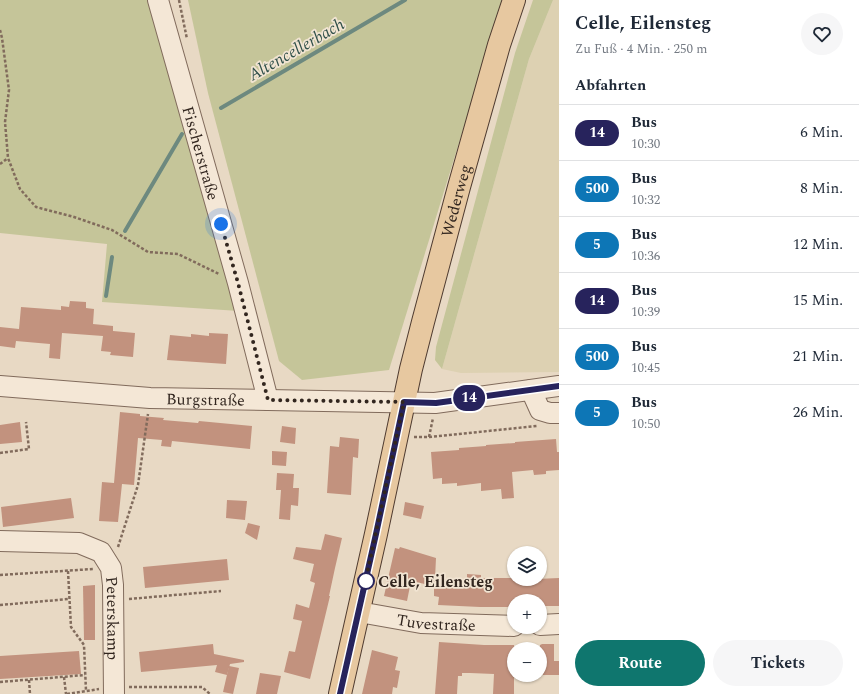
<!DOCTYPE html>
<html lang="de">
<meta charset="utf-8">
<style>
body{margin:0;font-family:Spectral,serif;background:#f6f6f7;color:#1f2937;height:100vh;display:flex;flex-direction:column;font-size:15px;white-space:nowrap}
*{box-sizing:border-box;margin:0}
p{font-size:13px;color:#747a83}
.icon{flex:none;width:22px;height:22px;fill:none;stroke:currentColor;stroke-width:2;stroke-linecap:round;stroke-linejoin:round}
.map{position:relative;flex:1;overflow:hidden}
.side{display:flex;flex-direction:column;background:#fff;width:300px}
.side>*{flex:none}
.badge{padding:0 8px;border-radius:13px;font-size:14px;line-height:26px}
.fabs{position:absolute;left:507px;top:546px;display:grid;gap:8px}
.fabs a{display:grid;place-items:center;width:40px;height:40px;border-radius:50%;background:#fff;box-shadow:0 1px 3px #0004;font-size:20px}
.you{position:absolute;width:20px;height:20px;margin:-10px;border:3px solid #fff;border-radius:50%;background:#1a73e8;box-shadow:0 0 0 6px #1a73e833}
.map>.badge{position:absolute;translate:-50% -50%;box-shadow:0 0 0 2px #fff}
h2{padding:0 16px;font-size:15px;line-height:36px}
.round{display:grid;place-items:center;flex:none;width:42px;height:42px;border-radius:21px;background:#f6f6f7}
.summary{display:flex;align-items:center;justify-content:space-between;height:68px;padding:0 16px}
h1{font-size:19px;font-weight:700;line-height:30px}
.primary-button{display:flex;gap:8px;margin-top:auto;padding:8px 16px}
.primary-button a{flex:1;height:46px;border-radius:24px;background:#0f766e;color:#fff;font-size:16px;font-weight:700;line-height:46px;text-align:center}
.primary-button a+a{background:#f6f6f7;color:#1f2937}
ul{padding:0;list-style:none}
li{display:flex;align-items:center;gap:12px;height:56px;padding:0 16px;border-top:1px solid #e0e1e3}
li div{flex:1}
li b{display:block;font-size:15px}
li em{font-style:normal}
li .badge{min-width:44px;font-weight:700;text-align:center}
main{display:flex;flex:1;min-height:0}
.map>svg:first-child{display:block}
</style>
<main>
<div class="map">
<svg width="559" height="694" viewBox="0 0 559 694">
<rect width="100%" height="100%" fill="#e8d9c4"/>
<polygon fill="#ddd1b2" points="553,0 559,0 559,372 461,373 442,369 529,59"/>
<g fill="#c5c599">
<polygon points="0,0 149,0 239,311 102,302 107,244 0,233"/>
<polygon points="188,0 503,0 389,370 302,380 279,361 208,93"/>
<polygon points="533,0 553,0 529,59 442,369 435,360 436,347 515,53"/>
</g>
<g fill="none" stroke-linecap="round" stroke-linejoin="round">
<g stroke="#6d897f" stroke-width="4">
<polyline points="221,108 405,0"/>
<polyline points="125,231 182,134"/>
<polyline points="106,296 112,257"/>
</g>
</g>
<g fill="#c2927e">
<polygon points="70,301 86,302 86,308 94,309 93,324 113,326 113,331 135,333 133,357 110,355 111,352 101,351 103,336 62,333 60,359 49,358 50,344 16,341 15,348 0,346 0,327 19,329 21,307 61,310 61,306 69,307"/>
<polygon points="209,333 228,334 226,364 167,360 170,335 191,337 191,334 209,336"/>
<polygon points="120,412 140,414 140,416 164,418 163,420 198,423 199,421 252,426 250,449 172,441 171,447 161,446 162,440 138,438 134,485 122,484 118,522 99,521 102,482 114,483"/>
<polygon points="20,422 22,442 0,444 0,425"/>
<polygon points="282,426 296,428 295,444 280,442"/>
<polygon points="340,437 359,439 358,458 353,457 351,495 327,493 330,446 339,447"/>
<polygon points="556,439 557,452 559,452 559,470 546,471 546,474 534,475 533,470 512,472 514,498 502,499 501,489 481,491 481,483 457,486 457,483 442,484 442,478 433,479 431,452 459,450 459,448 486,446 486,445 515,443 515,442"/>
<polygon points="272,451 287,452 286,466 272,465"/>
<polygon points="277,473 294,474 293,488 299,488 298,506 291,505 290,520 279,519 281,490 276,490"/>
<polygon points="71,498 74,518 3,527 1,507"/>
<polygon points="227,500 247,501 245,520 226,518"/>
<polygon points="405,502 424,506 421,519 403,515"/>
<polygon points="248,523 260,526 257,540 245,533"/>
<polygon points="325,534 342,538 335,568 329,596 330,596 310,679 284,672 289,651 295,652 302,621 293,619 296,604 309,608 315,583 310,581 314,564 293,559 296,547 321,550"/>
<polygon points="400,547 436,558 435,579 467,580 467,574 481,575 481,578 514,578 514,580 559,578 559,606 540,606 540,601 511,601 511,607 480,607 438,605 439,597 434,596 434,586 411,581 407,601 384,596 395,548 399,549"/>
<polygon points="227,559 229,580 145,588 143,567"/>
<polygon points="95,585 95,640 84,640 83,586"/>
<polygon points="439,642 484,645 514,645 514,694 493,694 494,674 470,673 462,673 462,676 458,676 457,694 435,694"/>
<polygon points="213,644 214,654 244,660 244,662 230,664 227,675 215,672 217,665 141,672 139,652"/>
<polygon points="542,644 554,644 554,661 559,661 559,675 543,675 543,655 540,655 540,645"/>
<polygon points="372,650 398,657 395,670 400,671 397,688 393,687 392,694 362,694"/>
<polygon points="79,651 81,674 0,679 0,656"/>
<polygon points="229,666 239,668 233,694 223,692"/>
<polygon points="260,673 281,676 277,694 256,694"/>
</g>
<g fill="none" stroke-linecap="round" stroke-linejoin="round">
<g stroke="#816b5c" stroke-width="22">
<g id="minor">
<path id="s1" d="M158,0L238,283L268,400"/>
<path id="s2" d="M0,386L150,398L435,403L559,386"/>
<polyline points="531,390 540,410 550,413 559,413"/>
<path id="s3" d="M0,541L79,543L101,552L111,568L113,585L114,694"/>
<path id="s4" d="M359,612L421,623L514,626"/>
<polyline points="540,625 559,624"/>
</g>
</g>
<g stroke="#4f3b30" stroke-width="24">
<g id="major">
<path id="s5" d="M340,694L376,534L411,369L423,322L459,187L499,45L514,0"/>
</g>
</g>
<g stroke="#816b5c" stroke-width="2.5" stroke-dasharray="3 2" stroke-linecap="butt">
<polyline points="179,0 187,39"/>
<polyline points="0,30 2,38 9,90 5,122 8,158 20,189 36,207 74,217 112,230 148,252 178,254 219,274"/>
<polyline points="0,164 8,158"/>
<polyline points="414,437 429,437 537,426"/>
<polyline points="429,437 433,418"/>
<polyline points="0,453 29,449 26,422"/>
<polyline points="118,547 138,485 148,414"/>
<polyline points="68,571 71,627 84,645 86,691"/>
<polyline points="0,575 93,569"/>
<polyline points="129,599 221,591"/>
<polyline points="0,605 69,599"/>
<polyline points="64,677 66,694"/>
<polyline points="29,680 30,694"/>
<polyline points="0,682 85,675"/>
<polyline points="129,687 202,687 210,694"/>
<polyline points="67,694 99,689"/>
</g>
<use href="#minor" stroke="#f4e7d6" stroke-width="20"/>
<use href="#major" stroke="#e7c8a0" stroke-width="22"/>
</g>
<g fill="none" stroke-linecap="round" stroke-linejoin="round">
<g stroke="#fff" stroke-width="9">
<polyline id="line" points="340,694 376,534 404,402 436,403 559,386"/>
</g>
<use href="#line" stroke="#27235c" stroke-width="6"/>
<polyline stroke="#32261f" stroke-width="4" stroke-dasharray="0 7.2" points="221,224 238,283 268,400 404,402 365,583 366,581"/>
</g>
<circle fill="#fff" stroke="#27235c" stroke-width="2" cx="366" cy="581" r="8"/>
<g text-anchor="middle" stroke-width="3.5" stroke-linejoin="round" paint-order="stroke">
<g font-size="16" fill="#32261f" stroke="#f1e4d2">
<text dy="6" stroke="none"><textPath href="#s1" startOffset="159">Fischerstraße</textPath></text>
<text dy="6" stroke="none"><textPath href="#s5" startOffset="507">Wederweg</textPath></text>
<text dy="6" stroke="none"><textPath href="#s2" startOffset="206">Burgstraße</textPath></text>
<text dy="6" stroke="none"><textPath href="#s3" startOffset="172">Peterskamp</textPath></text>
<text dy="6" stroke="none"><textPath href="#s4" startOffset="78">Tuvestraße</textPath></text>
</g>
<g font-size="16" font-weight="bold" fill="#32261f" stroke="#f1e4d2" text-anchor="start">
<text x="378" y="587">Celle, Eilensteg</text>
</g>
<g font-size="17" font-style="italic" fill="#30504a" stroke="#f1e4d2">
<text transform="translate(296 49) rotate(-30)" y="6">Altencellerbach</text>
</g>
</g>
</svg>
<div class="fabs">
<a><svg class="icon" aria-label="layers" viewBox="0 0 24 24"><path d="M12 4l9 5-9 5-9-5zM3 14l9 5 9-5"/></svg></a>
<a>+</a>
<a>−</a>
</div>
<div class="you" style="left:221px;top:224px"></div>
<b class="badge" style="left:469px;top:398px;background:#27235c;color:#fff">14</b>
</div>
<section class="side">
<div class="summary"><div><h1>Celle, Eilensteg</h1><p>Zu Fuß · 4 Min. · 250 m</p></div><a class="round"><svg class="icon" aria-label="heart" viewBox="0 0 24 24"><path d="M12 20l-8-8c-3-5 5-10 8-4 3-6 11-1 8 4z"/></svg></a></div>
<h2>Abfahrten</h2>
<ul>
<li><span class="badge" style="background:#27235c;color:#fff">14</span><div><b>Bus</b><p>10:30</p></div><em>6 Min.</em></li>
<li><span class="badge" style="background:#0d76b6;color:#fff">500</span><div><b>Bus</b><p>10:32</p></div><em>8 Min.</em></li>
<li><span class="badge" style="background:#0d76b6;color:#fff">5</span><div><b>Bus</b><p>10:36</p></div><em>12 Min.</em></li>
<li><span class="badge" style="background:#27235c;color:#fff">14</span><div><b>Bus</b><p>10:39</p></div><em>15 Min.</em></li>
<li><span class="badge" style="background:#0d76b6;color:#fff">500</span><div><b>Bus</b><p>10:45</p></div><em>21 Min.</em></li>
<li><span class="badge" style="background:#0d76b6;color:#fff">5</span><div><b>Bus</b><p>10:50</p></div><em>26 Min.</em></li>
</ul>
<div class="primary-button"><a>Route</a><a>Tickets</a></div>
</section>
</main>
